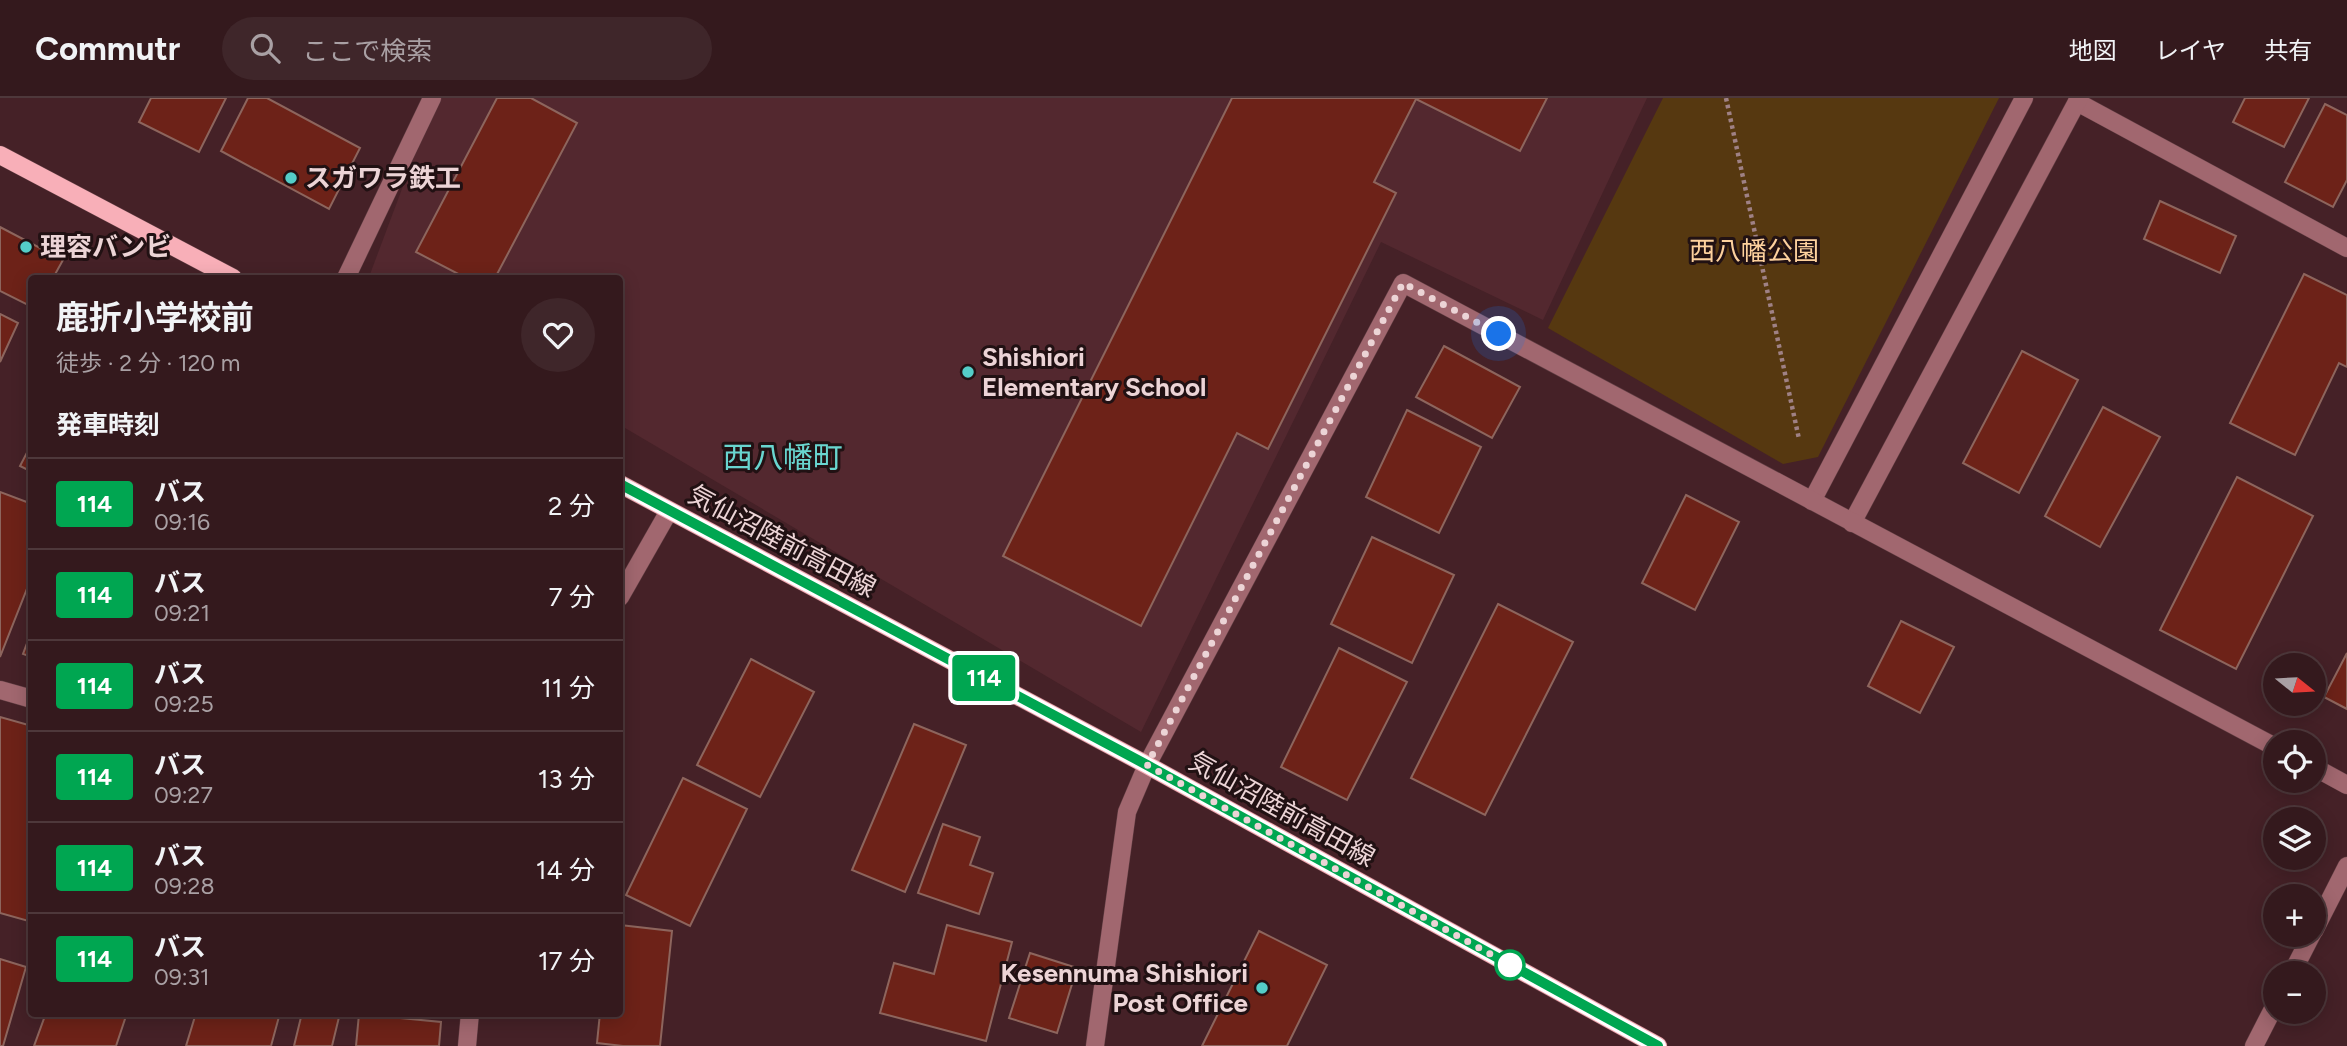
<!DOCTYPE html>
<html lang="ja">
<meta charset="utf-8">
<style>
body{margin:0;font-family:Figtree,"Noto Sans JP",sans-serif;background:#3f262a;color:#f1f3f6;height:100vh;display:flex;flex-direction:column;font-size:26px;white-space:nowrap}
*{box-sizing:border-box;margin:0}
p{font-size:23px;color:#a9a0a4}
.icon{flex:none;width:38px;height:38px;fill:none;stroke:currentColor;stroke-width:2;stroke-linecap:round;stroke-linejoin:round}
.map{position:relative;flex:1;overflow:hidden}
.sheet{position:absolute;left:28px;top:177px;width:595px;height:742px;display:flex;flex-direction:column;background:#34191d;border-radius:7px;box-shadow:0 4px 18px #0003,0 0 0 2px #4e383b}
.sheet>*{flex:none}
.badge{padding:0 14px;border-radius:5px;font-size:24px;line-height:46px}
.needle{width:46px;rotate:108deg}
.buttons{position:absolute;left:2263px;top:555px;display:grid;gap:14px}
.buttons a{display:grid;place-items:center;width:63px;height:63px;border-radius:50%;background:#34191d;box-shadow:0 4px 18px #0003,0 0 0 2px #4e383b;font-size:35px}
.you{position:absolute;width:35px;height:35px;margin:-18px;border:5px solid #fff;border-radius:50%;background:#1a73e8;box-shadow:0 0 0 10px #1a73e833}
.map>.badge{position:absolute;translate:-50% -50%;box-shadow:0 0 0 4px #fff}
h2{padding:0 28px;font-size:26px;line-height:63px}
.round{display:grid;place-items:center;flex:none;width:74px;height:74px;border-radius:37px;background:#3f262a}
.summary{display:flex;align-items:center;justify-content:space-between;height:119px;padding:0 28px}
h1{font-size:33px;font-weight:700;line-height:52px}
ul{padding:0;list-style:none}
li{display:flex;align-items:center;gap:21px;height:91px;padding:0 28px;border-top:2px solid #4e383b}
li div{flex:1}
li b{display:block;font-size:26px}
li em{font-style:normal}
li .badge{min-width:77px;font-weight:700;text-align:center}
header{display:flex;align-items:center;gap:42px;box-sizing:border-box;height:98px;padding:0 35px;background:#34191d;border-bottom:2px solid #4e383b}
header strong{font-size:33px}
nav{display:flex;gap:38px;margin-inline-start:auto;font-size:24px}
.search{width:490px;height:63px;background:#3f262a;display:flex;align-items:center;gap:18px;box-sizing:border-box;padding:0 24px;border-radius:38px;color:#a9a0a4;font-size:26px}
.map>svg:first-child{display:block}
</style>
<header>
<strong>Commutr</strong>
<div class="search"><svg class="icon" aria-label="search" viewBox="0 0 24 24"><circle cx="10" cy="10" r="6"/><path d="M15 15l6 6"/></svg>ここで検索</div>
<nav><a>地図</a><a>レイヤ</a><a>共有</a></nav>
</header>
<div class="map">
<svg width="2347" height="948" viewBox="0 0 2347 948">
<rect width="100%" height="100%" fill="#452127"/>
<polygon fill="#53282f" points="436,0 1647,0 1543,222 1381,144 1141,634 620,327 620,180 369,179"/>
<polygon fill="#563810" points="1663,0 1999,0 1818,359 1783,366 1548,230"/>
<g fill="#6d2218" stroke="#8d655d" stroke-width="2">
<polygon points="151,0 226,0 199,54 139,24"/>
<polygon points="248,0 267,0 360,50 329,111 221,53"/>
<polygon points="497,0 531,0 577,25 495,180 466,180 416,154"/>
<polygon points="1232,0 1547,0 1520,53 1416,1 1374,84 1396,95 1268,351 1237,335 1141,528 1003,458"/>
<polygon points="2245,0 2309,0 2284,49 2233,24"/>
<polygon points="2325,6 2347,17 2347,82 2333,109 2285,84"/>
<polygon points="2160,103 2236,138 2220,175 2144,141"/>
<polygon points="0,129 63,162 53,180 32,180 32,209 0,193"/>
<polygon points="2304,176 2347,197 2347,269 2339,265 2295,357 2230,325"/>
<polygon points="0,216 18,225 0,264"/>
<polygon points="1444,248 1520,289 1492,340 1416,299"/>
<polygon points="2022,253 2078,282 2019,395 1963,365"/>
<polygon points="2103,309 2160,339 2100,449 2045,418"/>
<polygon points="1407,312 1481,349 1439,435 1366,399"/>
<polygon points="32,345 32,374 20,368"/>
<polygon points="2237,379 2313,418 2236,571 2160,532"/>
<polygon points="0,394 32,406 32,478 0,559"/>
<polygon points="1686,397 1739,424 1695,512 1642,485"/>
<polygon points="1372,439 1454,477 1412,565 1331,526"/>
<polygon points="1498,506 1573,544 1485,717 1411,680"/>
<polygon points="1901,523 1954,549 1920,615 1868,588"/>
<polygon points="32,532 32,559 23,556"/>
<polygon points="1339,550 1407,584 1347,702 1281,669"/>
<polygon points="2347,555 2347,611 2324,599"/>
<polygon points="751,561 814,594 760,699 697,667"/>
<polygon points="0,619 32,628 32,824 0,815"/>
<polygon points="914,626 966,647 905,794 852,772"/>
<polygon points="683,680 747,711 690,828 626,797"/>
<polygon points="943,726 980,739 970,767 993,775 979,816 918,795"/>
<polygon points="620,827 672,833 660,948 623,948 597,945 600,915 620,915"/>
<polygon points="947,827 1012,844 986,943 880,915 894,865 934,876"/>
<polygon points="1259,833 1327,867 1287,948 1202,948"/>
<polygon points="1030,855 1077,870 1057,935 1009,920"/>
<polygon points="0,861 26,869 3,948 0,948"/>
<polygon points="46,915 127,915 116,948 34,948"/>
<polygon points="196,915 280,915 271,948 186,948"/>
<polygon points="302,915 340,915 332,948 294,948"/>
<polygon points="359,916 441,924 439,948 356,948"/>
</g>
<g fill="none" stroke-linecap="round" stroke-linejoin="round">
<g stroke="#603e43" stroke-width="19">
<g id="minor">
<polyline points="2077,4 2347,150"/>
<polyline points="346,180 432,0"/>
<polyline points="1812,403 2024,0"/>
<polyline points="1852,425 2079,0"/>
<polyline points="620,499 669,413"/>
<polyline points="0,592 32,601"/>
<polyline points="2314,669 2347,687"/>
<polyline points="2314,833 2347,768"/>
<polyline points="2292,875 2312,836"/>
<polyline points="467,948 470,915"/>
<polyline points="1095,948 1127,714 1147,667 1403,185 2275,649"/>
<polyline points="2254,948 2275,907"/>
</g>
</g>
<g stroke="#603e43" stroke-width="19">
<g id="major">
<polyline points="0,57 233,180"/>
<polyline points="620,386 1147,667 1658,948"/>
</g>
</g>
<polyline stroke="#9f8185" stroke-width="4.5" stroke-dasharray="3.5 3.5" stroke-linecap="butt" points="1726,0 1799,341"/>
<use href="#minor" stroke="#a1676f" stroke-width="18"/>
<use href="#major" stroke="#f8afb8" stroke-width="18"/>
</g>
<g fill="none" stroke-linecap="round" stroke-linejoin="round">
<g stroke="#fff" stroke-width="16">
<polyline id="line" points="620,386 1147,667 1658,948"/>
</g>
<use href="#line" stroke="#00a651" stroke-width="10"/>
<polyline stroke="#ecd4d6" stroke-width="7" stroke-dasharray="0 12.6" points="1499,236 1403,185 1147,667 1512,868 1510,867"/>
</g>
<g fill="#54cdc8" stroke="#211113" stroke-width="2.5">
<circle cx="291" cy="80" r="7"/>
<circle cx="26" cy="149" r="7"/>
<circle cx="968" cy="274" r="7"/>
<circle cx="1262" cy="890" r="7"/>
</g>
<circle fill="#fff" stroke="#00a651" stroke-width="3.5" cx="1510" cy="867" r="14"/>
<g text-anchor="middle" stroke-width="6" stroke-linejoin="round" paint-order="stroke">
<g font-size="26" font-weight="bold" fill="#ecd4d6" stroke="#211113" text-anchor="start">
<text x="305" y="89">スガワラ鉄工</text>
<text x="40" y="158">理容バンビ</text>
<text x="982" y="268">Shishiori<tspan x="982" dy="30">Elementary School</tspan></text>
<text x="1248" y="884" text-anchor="end">Kesennuma Shishiori<tspan x="1248" dy="30">Post Office</tspan></text>
</g>
<g font-size="26" fill="#fdd19d" stroke="#211113">
<text x="1754" y="162">西八幡公園</text>
</g>
<g font-size="26" fill="#ecd4d6" stroke="#211113">
<text transform="translate(782 443) rotate(28)" y="9">気仙沼陸前高田線</text>
<text transform="translate(1282 711) rotate(29)" y="9">気仙沼陸前高田線</text>
</g>
<g font-size="30" fill="#69d5cf" stroke="#211113">
<text x="783" y="370">西八幡町</text>
</g>
</g>
</svg>
<div class="buttons">
<a><svg class="needle" viewBox="-14 -14 28 28"><path d="M0-13l5 13h-10z" fill="#e53935"/><path d="M0 13l5-13h-10z" fill="#a9a0a4"/></svg></a>
<a><svg class="icon" aria-label="locate" viewBox="0 0 24 24"><circle cx="12" cy="12" r="6"/><path d="M12 2v4M12 18v4M2 12h4M18 12h4"/></svg></a>
<a><svg class="icon" aria-label="layers" viewBox="0 0 24 24"><path d="M12 4l9 5-9 5-9-5zM3 14l9 5 9-5"/></svg></a>
<a>+</a>
<a>−</a>
</div>
<div class="you" style="left:1499px;top:236px"></div>
<b class="badge" style="left:984px;top:580px;background:#00a651;color:#fff">114</b>
<section class="sheet">
<div class="summary"><div><h1>鹿折小学校前</h1><p>徒歩 · 2 分 · 120 m</p></div><a class="round"><svg class="icon" aria-label="heart" viewBox="0 0 24 24"><path d="M12 20l-8-8c-3-5 5-10 8-4 3-6 11-1 8 4z"/></svg></a></div>
<h2>発車時刻</h2>
<ul>
<li><span class="badge" style="background:#00a651;color:#fff">114</span><div><b>バス</b><p>09:16</p></div><em>2 分</em></li>
<li><span class="badge" style="background:#00a651;color:#fff">114</span><div><b>バス</b><p>09:21</p></div><em>7 分</em></li>
<li><span class="badge" style="background:#00a651;color:#fff">114</span><div><b>バス</b><p>09:25</p></div><em>11 分</em></li>
<li><span class="badge" style="background:#00a651;color:#fff">114</span><div><b>バス</b><p>09:27</p></div><em>13 分</em></li>
<li><span class="badge" style="background:#00a651;color:#fff">114</span><div><b>バス</b><p>09:28</p></div><em>14 分</em></li>
<li><span class="badge" style="background:#00a651;color:#fff">114</span><div><b>バス</b><p>09:31</p></div><em>17 分</em></li>
</ul>
</section>
</div>
